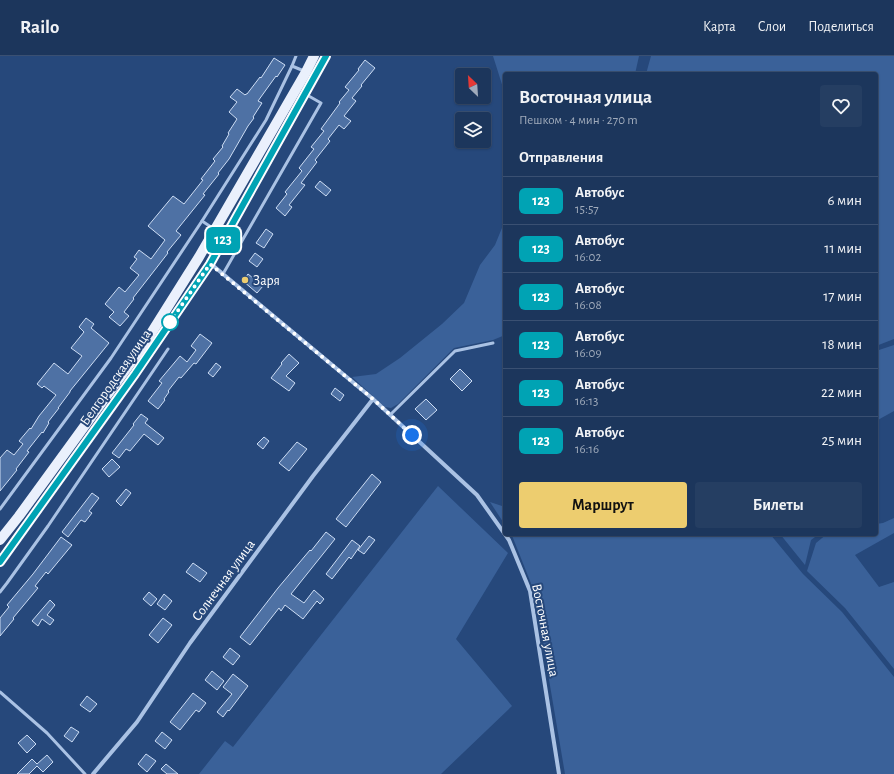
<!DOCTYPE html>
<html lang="ru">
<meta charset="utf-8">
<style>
body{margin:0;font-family:"Alegreya Sans",sans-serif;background:#253e62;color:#f1f3f6;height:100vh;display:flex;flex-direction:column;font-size:15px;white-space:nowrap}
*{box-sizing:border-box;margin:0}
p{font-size:13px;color:#a0abbb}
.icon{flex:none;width:22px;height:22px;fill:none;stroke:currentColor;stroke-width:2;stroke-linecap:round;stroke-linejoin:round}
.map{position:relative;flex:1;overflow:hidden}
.details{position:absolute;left:503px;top:16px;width:375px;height:464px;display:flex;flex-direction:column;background:#1c365c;border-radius:4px;box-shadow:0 1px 3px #0004,0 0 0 1px #3a5072}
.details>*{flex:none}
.badge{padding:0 8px;border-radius:6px;font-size:14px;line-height:26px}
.needle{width:26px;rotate:335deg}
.controls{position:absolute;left:455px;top:12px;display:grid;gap:8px}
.controls a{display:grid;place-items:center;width:36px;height:36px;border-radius:4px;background:#1c365c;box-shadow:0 1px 3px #0004,0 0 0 1px #3a5072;font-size:20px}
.you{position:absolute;width:20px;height:20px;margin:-10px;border:3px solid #fff;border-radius:50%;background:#1a73e8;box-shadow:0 0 0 6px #1a73e833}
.map>.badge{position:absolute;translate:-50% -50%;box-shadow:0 0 0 2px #fff}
h2{padding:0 16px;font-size:15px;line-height:36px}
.round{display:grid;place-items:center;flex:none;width:42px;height:42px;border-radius:4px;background:#253e62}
.headline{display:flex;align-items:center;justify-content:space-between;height:68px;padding:0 16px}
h1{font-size:19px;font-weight:700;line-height:30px}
.primary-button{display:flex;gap:8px;margin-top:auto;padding:8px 16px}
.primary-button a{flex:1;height:46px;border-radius:4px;background:#edcd6f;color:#111;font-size:16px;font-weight:700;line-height:46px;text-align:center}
.primary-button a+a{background:#253e62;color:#f1f3f6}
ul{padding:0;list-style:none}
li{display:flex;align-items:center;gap:12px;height:48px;padding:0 16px;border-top:1px solid #3a5072}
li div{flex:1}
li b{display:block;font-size:15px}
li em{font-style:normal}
li .badge{min-width:44px;font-weight:700;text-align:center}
header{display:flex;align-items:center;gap:24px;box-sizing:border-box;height:56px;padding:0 20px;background:#1c365c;border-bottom:1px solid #3a5072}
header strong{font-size:19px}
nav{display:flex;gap:22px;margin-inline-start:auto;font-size:14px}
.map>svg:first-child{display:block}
</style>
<header>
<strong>Railo</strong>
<nav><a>Карта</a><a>Слои</a><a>Поделиться</a></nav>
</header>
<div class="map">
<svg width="894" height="718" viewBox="0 0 894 718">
<rect width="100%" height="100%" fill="#26487b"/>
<g fill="#3a6199">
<polygon points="493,0 639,0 635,18 505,18 505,38"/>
<polygon points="651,0 894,0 894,283 876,290 876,18 646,18"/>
<polygon points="505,88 505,279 493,284 454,292 398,348 391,352 385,351 352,321 376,318 400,302 442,268 464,247 480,209 495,189 504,167 504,94"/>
<polygon points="894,289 894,355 876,365 876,295"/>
<polygon points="438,430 508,497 456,583 512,650 441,718 199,718 225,685 233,691"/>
<polygon points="490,446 505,451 505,469"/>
<polygon points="894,462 894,477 855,499 879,531 894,526 894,613 845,552 807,515 816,487 827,478 876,478 876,468 883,467"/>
<polygon points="511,478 770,478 803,518 842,556 894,621 894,718 565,718 534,535 513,482"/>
<polygon points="780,478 819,478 811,484 805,509"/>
</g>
<g fill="#4e71a4" stroke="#cdddf4">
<polygon points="274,2 285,9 277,21 276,20 258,45 262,47 253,61 254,62 248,70 229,103 218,117 219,118 203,138 205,139 176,175 181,179 167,196 168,197 133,242 134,243 124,256 129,260 120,270 109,261 114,256 105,248 119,231 125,236 139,219 130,212 137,203 134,201 139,194 151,203 165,184 148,170 173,140 184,148 203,124 201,123 215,105 213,103 223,91 222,90 229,78 228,77 237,63 229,56 237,46 230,41 237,33 245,39 246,38 247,38 260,21 261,22"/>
<polygon points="365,4 375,12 361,29 362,30 352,42 356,45 344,60 351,65 344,73 339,69 328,83 330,85 315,104 317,106 301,127 305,129 289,149 292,151 285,160 276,152 287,138 285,136 302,115 299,112 314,93 311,91 324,75 321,73 340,47 339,46 349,34 345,31 359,14 358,13"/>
<polygon points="320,125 331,134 326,140 315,131"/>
<polygon points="266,173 273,178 264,192 256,187"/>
<polygon points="255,197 263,203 257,211 249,205"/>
<polygon points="248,218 263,230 257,237 243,225"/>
<polygon points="86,262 94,268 91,272 109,287 70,335 70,336 58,352 59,352 48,366 49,367 43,377 42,376 27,395 29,396 16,413 17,414 0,435 0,402 7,394 14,399 23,388 19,385 30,372 31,373 39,360 56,339 44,330 42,332 37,328 54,307 68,318 82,300 71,292 84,276 79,271"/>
<polygon points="200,278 212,287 196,308 194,307 181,322 179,321 168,335 169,336 164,343 165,344 158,353 148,345 162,327 159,325 180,300 187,306 196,294 191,290"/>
<polygon points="289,298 299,307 286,320 295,327 289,335 271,322 282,308 281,307"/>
<polygon points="216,307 221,311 213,321 208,317"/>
<polygon points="460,313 472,325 462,335 450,323"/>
<polygon points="335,332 344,339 340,345 331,338"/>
<polygon points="426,343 437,354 426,364 415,353"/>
<polygon points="141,358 148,363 145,367 164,382 158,389 144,378 130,395 126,393 119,402 112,397 134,369 133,368"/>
<polygon points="264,381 269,385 263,393 257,388"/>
<polygon points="297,386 307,393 289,415 279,407"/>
<polygon points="112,403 120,411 109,421 102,413"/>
<polygon points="372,418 381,426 346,471 336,463"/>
<polygon points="126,433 131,437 121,450 116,445"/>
<polygon points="92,437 99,442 89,455 92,457 85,466 81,464 68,481 62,476"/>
<polygon points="326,476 335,483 291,538 304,547 314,534 324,543 320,548 317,545 303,563 285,549 281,555 279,552 250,589 240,581 278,532 310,494 311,495"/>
<polygon points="369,480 375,484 364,498 358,494"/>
<polygon points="61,481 72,489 48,518 46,516 35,530 38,532 13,562 14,563 0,580 0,562 9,551 7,549 33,518"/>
<polygon points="352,484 360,490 351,503 349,501 332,523 326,518"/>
<polygon points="193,507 207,517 200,526 186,516"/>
<polygon points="149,536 157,543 151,550 143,543"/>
<polygon points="164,538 172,545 165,554 157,548"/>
<polygon points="50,544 55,549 47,559 54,564 50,569 42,563 38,570 32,565"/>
<polygon points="163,562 172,569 158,587 149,579"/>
<polygon points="230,592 240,600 233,609 223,601"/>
<polygon points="212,615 224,625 217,634 205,624"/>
<polygon points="233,618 248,630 229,655 228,654 223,661 217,656 232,638 223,631"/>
<polygon points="193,637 206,647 199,656 196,654 180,674 170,666"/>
<polygon points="87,640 97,648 90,656 80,649"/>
<polygon points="71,671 79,676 72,686 64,680"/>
<polygon points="162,676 172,684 165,693 155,685"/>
<polygon points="27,679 36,688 27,697 18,687"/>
<polygon points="146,698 156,705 147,716 138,708"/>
<polygon points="47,699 53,706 43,716 37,710 29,718 17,718 32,703 37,708"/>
<polygon points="166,708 178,718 167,718 161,713"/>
</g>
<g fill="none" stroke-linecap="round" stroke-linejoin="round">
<g stroke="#aac2e4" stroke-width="3">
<polyline points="296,0 292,10 304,15"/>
<polyline points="214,173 202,165 266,64 292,10"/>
<polyline points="223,218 321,47 307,39"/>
<polyline points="390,359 455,295 493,287"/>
<polyline points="0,453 111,302 202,165"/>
<polyline points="0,536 7,527 48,470 168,293"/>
<polyline points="0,636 47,677 85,718"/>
</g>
<g stroke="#aac2e4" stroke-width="4">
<polyline points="211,208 373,343 477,439 509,484 530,535 559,718"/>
<polyline points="93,718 137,666 190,587 313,420 373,343"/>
</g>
<g stroke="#eaf0fc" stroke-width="10">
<polyline points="0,484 19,460 145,287 199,201 306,16 314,0"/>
<polyline points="0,506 135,318 210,208 326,0"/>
</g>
</g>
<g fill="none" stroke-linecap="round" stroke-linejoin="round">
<g stroke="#fff" stroke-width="9">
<polyline id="line" points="0,506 135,318 210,208 326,0"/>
</g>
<use href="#line" stroke="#00a3b4" stroke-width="6"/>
<polyline stroke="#fff" stroke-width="4" stroke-dasharray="0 7.2" points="170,266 168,269 210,208 373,343 412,379"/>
</g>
<circle fill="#edcd6f" stroke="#26487b" stroke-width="1.5" cx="245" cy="224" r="4"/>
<circle fill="#fff" stroke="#00a3b4" stroke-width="2" cx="170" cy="266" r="8"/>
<g text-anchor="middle" stroke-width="4" stroke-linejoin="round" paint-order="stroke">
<g font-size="14" fill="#fff" stroke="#26487b" text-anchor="start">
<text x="253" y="229">Заря</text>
</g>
<g font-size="14" fill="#fff" stroke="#26487b">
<text transform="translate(115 321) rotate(-55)" y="5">Белгородская улица</text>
<text transform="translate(223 524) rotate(-54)" y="5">Солнечная улица</text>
<text transform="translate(546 574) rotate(79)" y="5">Восточная улица</text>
</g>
</g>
</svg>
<div class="controls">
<a><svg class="needle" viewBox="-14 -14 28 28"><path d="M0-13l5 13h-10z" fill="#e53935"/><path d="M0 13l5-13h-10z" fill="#a0abbb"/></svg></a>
<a><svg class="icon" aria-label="layers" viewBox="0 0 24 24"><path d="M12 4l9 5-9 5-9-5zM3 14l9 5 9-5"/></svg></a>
</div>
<div class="you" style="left:412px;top:379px"></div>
<b class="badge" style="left:223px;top:184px;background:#00a3b4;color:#fff">123</b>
<section class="details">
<div class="headline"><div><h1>Восточная улица</h1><p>Пешком · 4 мин · 270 m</p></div><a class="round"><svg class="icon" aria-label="heart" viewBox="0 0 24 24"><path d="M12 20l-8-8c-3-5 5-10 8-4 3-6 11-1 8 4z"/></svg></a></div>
<h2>Отправления</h2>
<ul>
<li><span class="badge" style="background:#00a3b4;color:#fff">123</span><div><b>Автобус</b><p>15:57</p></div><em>6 мин</em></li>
<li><span class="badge" style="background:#00a3b4;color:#fff">123</span><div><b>Автобус</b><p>16:02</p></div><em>11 мин</em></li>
<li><span class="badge" style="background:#00a3b4;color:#fff">123</span><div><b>Автобус</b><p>16:08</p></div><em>17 мин</em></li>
<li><span class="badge" style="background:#00a3b4;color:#fff">123</span><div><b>Автобус</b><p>16:09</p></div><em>18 мин</em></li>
<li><span class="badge" style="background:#00a3b4;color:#fff">123</span><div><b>Автобус</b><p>16:13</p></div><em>22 мин</em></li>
<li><span class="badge" style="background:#00a3b4;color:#fff">123</span><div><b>Автобус</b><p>16:16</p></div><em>25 мин</em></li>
</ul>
<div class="primary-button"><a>Маршрут</a><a>Билеты</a></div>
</section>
</div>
